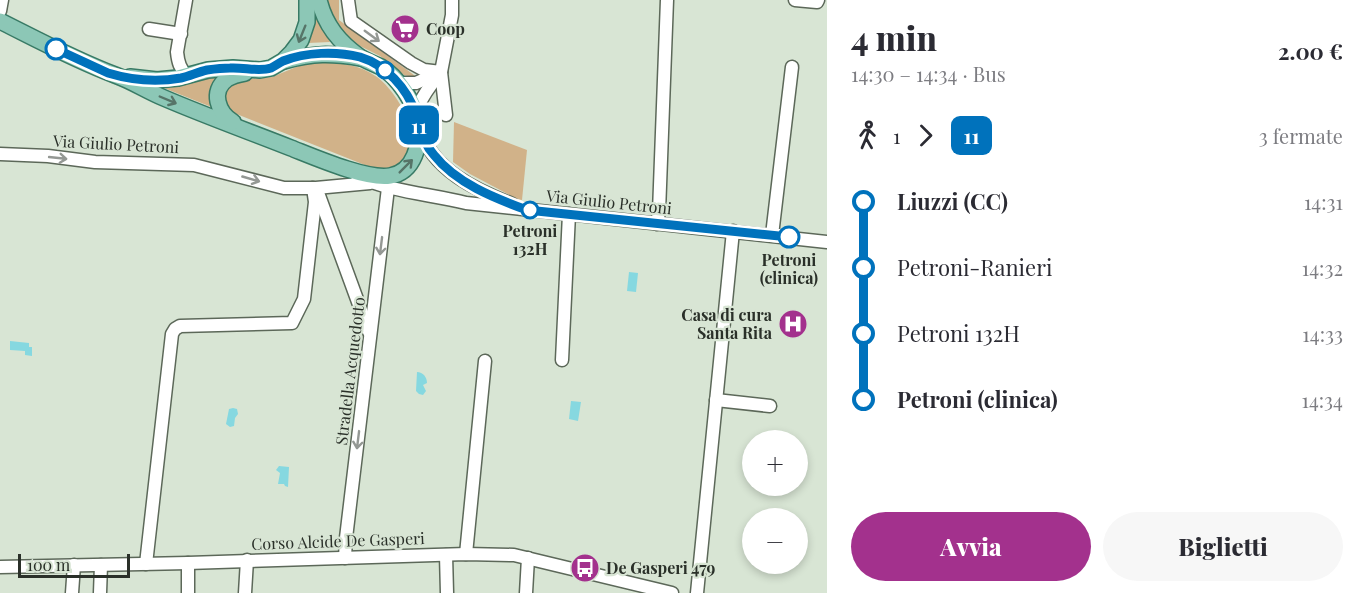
<!DOCTYPE html>
<html lang="it">
<meta charset="utf-8">
<style>
body{margin:0;font-family:"Playfair Display",serif;background:#f7f7f7;color:#2b2b33;height:100vh;display:flex;flex-direction:column;font-size:22px;white-space:nowrap}
*{box-sizing:border-box;margin:0}
p{font-size:20px;color:#7c7c81}
.icon{flex:none;width:33px;height:33px;fill:none;stroke:currentColor;stroke-width:2;stroke-linecap:round;stroke-linejoin:round}
.map{position:relative;flex:1;overflow:hidden}
.drawer{display:flex;flex-direction:column;background:#fff;width:540px}
.drawer>*{flex:none}
.badge{padding:0 12px;border-radius:9px;font-size:21px;line-height:39px}
.buttons{position:absolute;left:742px;top:430px;display:grid;gap:12px}
.buttons a{display:grid;place-items:center;width:66px;height:66px;border-radius:50%;background:#fff;box-shadow:0 3px 9px #0003;font-size:30px}
.scale{position:absolute;left:18px;bottom:15px;width:112px;box-sizing:border-box;padding-left:6px;border:3px solid #2a3029;border-top:0;font-size:16px;line-height:21px;white-space:nowrap;color:#2a3029;-webkit-text-stroke:4px #d8e5d4;paint-order:stroke}
.map>.badge{position:absolute;translate:-50% -50%;box-shadow:0 0 0 3px #fff}
.legs{display:flex;align-items:center;gap:9px;height:66px;padding:0 24px;font-size:20px}
.legs p{margin-inline-start:auto}
.head{display:flex;align-items:center;justify-content:space-between;height:102px;padding:0 24px}
h1{font-size:33px;font-weight:800;line-height:45px}
.primary-button{display:flex;gap:12px;margin-top:auto;padding:12px 24px}
.primary-button a{flex:1;height:69px;border-radius:36px;background:#a3318d;color:#fff;font-size:24px;font-weight:800;line-height:69px;text-align:center}
.primary-button a+a{background:#f7f7f7;color:#2b2b33}
ul{padding:0 24px;list-style:none}
li{display:flex;align-items:center;gap:21px;height:66px;font-size:22px}
li i{display:grid;place-items:center;width:9px;height:100%;margin:0 8px;background:currentColor}
li i::after{content:'';width:15px;height:15px;margin:-8px;border:4px solid;border-radius:50%;background:#fff}
li p{margin-inline-start:auto}
li:first-child i{background:linear-gradient(#0000 50%,currentColor 0)}
li:last-child i{background:linear-gradient(currentColor 50%,#0000 0)}
main{display:flex;flex:1;min-height:0}
.map>svg:first-child{display:block}
</style>
<main>
<div class="map">
<svg width="827" height="593" viewBox="0 0 827 593">
<rect width="100%" height="100%" fill="#d8e5d4"/>
<g fill="#d1b289">
<polygon points="327,0 339,0 339,20 418,78 404,75 380,56 358,45 352,40 340,28 332,16"/>
<path d="M314,15H316C320,23 328,35 330,42L308,43Z"/>
<path d="M319,61C340,63 359,64 377,77C400,94 432,151 394,168C389,171 381,169 375,169L234,113L227,107L224,97L227,88L237,80L272,77L301,65Z"/>
<polygon points="219,76 220,77 214,108 164,88"/>
<polygon points="454,122 527,150 522,200 517,199 470,174 453,162"/>
</g>
<g fill="#86d8e0">
<polygon points="629,272 638,273 636,292 627,291"/>
<polygon points="10,341 29,343 29,347 32,347 32,356 25,355 25,351 10,350"/>
<path d="M417,372C423,372 427,377 427,383L423,385L426,391L423,395L419,394L416,391Z"/>
<polygon points="571,401 581,402 578,421 569,419"/>
<polygon points="233,408 237,409 238,414 235,418 234,426 230,427 226,424 229,409"/>
<polygon points="279,466 289,467 288,487 285,486 284,484 278,484 280,473 276,470"/>
</g>
<g fill="none" stroke-linecap="round" stroke-linejoin="round">
<g stroke="#5c6859" stroke-width="15">
<g id="minor">
<path d="M186,0L177,52C178,62 180,69 187,76"/>
<polyline points="348,0 351,21 411,63 424,70 441,72"/>
<polyline points="795,0 817,2 818,0"/>
<polyline points="0,11 2,0"/>
<polyline points="149,29 181,34"/>
<polyline points="399,83 416,83 434,75"/>
<path d="M415,112C422,97 430,85 441,72"/>
<polyline points="446,115 441,72 452,15 452,0"/>
<path d="M420,129C432,170 476,190 512,204"/>
<polyline points="0,154 48,156 95,162 194,165 284,188 316,188 370,183"/>
<path d="M357,176C391,192 430,194 466,203L827,242"/>
<polyline points="317,190 369,332"/>
<polyline points="657,224 659,212 667,0"/>
<polyline points="772,235 792,67"/>
<polyline points="562,360 569,214"/>
<polyline points="716,400 770,406"/>
<polyline points="466,554 485,361"/>
<polyline points="446,555 447,593"/>
<polyline points="345,558 346,538 388,188"/>
<polyline points="188,563 188,593"/>
<polyline points="146,564 172,334 175,329 180,326 292,323 304,299 315,202 313,188"/>
<polyline points="0,567 188,563 466,554 514,555 672,593"/>
<polyline points="72,593 74,565"/>
<polyline points="100,593 101,565"/>
<polyline points="245,593 247,560"/>
<polyline points="526,593 528,558"/>
<polyline points="697,593 733,231"/>
</g>
</g>
<g stroke="#387a65" stroke-width="18">
<g id="major">
<path d="M0,21C38,40 75,60 115,75C132,81 147,91 164,98C206,116 248,131 291,148C314,157 367,180 390,176C415,172 421,143 418,122C415,103 398,77 381,67C374,64 367,61 360,57C339,42 325,25 319,0"/>
<path d="M284,61C314,53 330,53 361,58"/>
<polyline points="130,77 157,80 178,78 208,70 233,68 260,70 271,68 283,61 292,52 301,40 307,22 307,0"/>
<path d="M233,122C218,113 210,91 227,79C233,75 239,74 245,73"/>
</g>
</g>
<use href="#minor" stroke="#fff" stroke-width="12"/>
<use href="#major" stroke="#8cc7b6" stroke-width="15"/>
</g>
<defs><path id="oneway-shaft" d="M-6 0H5M1.5-3L5.5 0L1.5 3" fill="none" stroke-width="1.6" stroke-linecap="round" stroke-linejoin="round" transform="scale(1.5)"/></defs>
<g stroke="#567468">
<use href="#oneway-shaft" transform="translate(302 34) rotate(112)"/>
<use href="#oneway-shaft" transform="translate(168 100) rotate(23)"/>
<use href="#oneway-shaft" transform="translate(406 166) rotate(-45)"/>
</g>
<g stroke="#949894">
<use href="#oneway-shaft" transform="translate(372 36) rotate(36)"/>
<use href="#oneway-shaft" transform="translate(58 158) rotate(6)"/>
<use href="#oneway-shaft" transform="translate(251 179) rotate(16)"/>
<use href="#oneway-shaft" transform="translate(381 246) rotate(97)"/>
<use href="#oneway-shaft" transform="translate(358 440) rotate(97)"/>
</g>
<g fill="none" stroke-linecap="round" stroke-linejoin="round">
<g stroke="#fff" stroke-width="14">
<path id="line-1" d="M56,49L108,73C131,80 158,82 181,78C190,76 198,72 207,70C214,69 223,68 230,68C244,67 258,72 271,68C275,66 279,63 283,61C306,52 336,51 360,57C386,65 407,88 416,114C421,129 423,143 434,155C456,183 494,198 527,210L789,237"/>
</g>
<use href="#line-1" stroke="#0072bc" stroke-width="9"/>
</g>
<defs>
<g id="supermarket-disc" transform="scale(1.5)"><circle r="9.5" fill="#a3318d" stroke="#d8e5d4"/><path d="M-6-5.5h2.5l.6 2H6L4.5 2H-2.5L-4.4-4H-6ZM-1.5 3.2a1.3 1.3 0 1 0 .1 0ZM3 3.2a1.3 1.3 0 1 0 .1 0Z" fill="#fff"/></g>
<g id="hospital-disc" transform="scale(1.5)"><circle r="9.5" fill="#a3318d" stroke="#d8e5d4"/><path d="M-5-5h3v3.5h4V-5h3V5h-3V1.5h-4V5h-3Z" fill="#fff"/></g>
<g id="bus-disc" transform="scale(1.5)"><circle r="9.5" fill="#a3318d" stroke="#d8e5d4"/><path d="M-5-6H5V4H4V6H2V4H-2V6H-4V4H-5ZM-3.5-4V0h7V-4ZM-3.5 1.2v1.5H-2V1.2ZM2 1.2v1.5H3.5V1.2Z" fill="#fff"/></g>
</defs>
<g fill-rule="evenodd">
<use href="#supermarket-disc" x="405" y="29"/>
<use href="#hospital-disc" x="793" y="324"/>
<use href="#bus-disc" x="585" y="568"/>
</g>
<g fill="#fff" stroke="#0072bc" stroke-width="3">
<circle cx="56" cy="49" r="10"/>
<circle cx="385" cy="70" r="8"/>
<circle cx="530" cy="210" r="8"/>
<circle cx="789" cy="237" r="10"/>
</g>
<g text-anchor="middle" stroke-width="4.5" stroke-linejoin="round" paint-order="stroke">
<g font-size="16" font-weight="bold" fill="#2a3029" stroke="#d8e5d4" text-anchor="start">
<text x="426" y="35">Coop</text>
<text x="772" y="321" text-anchor="end">Casa di cura<tspan x="772" dy="18">Santa Rita</tspan></text>
<text x="606" y="574">De Gasperi 479</text>
</g>
<g font-size="16" fill="#2a3029" stroke="#d8e5d4">
<text transform="translate(116 144) rotate(3)" y="6">Via Giulio Petroni</text>
<text transform="translate(609 202) rotate(6)" y="6">Via Giulio Petroni</text>
<text transform="translate(350 371) rotate(-83)" y="6">Stradella Acquedotto</text>
<text transform="translate(338 541) rotate(-2)" y="6">Corso Alcide De Gasperi</text>
</g>
<g font-size="16" font-weight="bold" fill="#2a3029" stroke="#d8e5d4">
<text x="530" y="237">Petroni<tspan x="530" dy="18">132H</tspan></text>
<text x="789" y="266">Petroni<tspan x="789" dy="18">(clinica)</tspan></text>
</g>
</g>
</svg>
<div class="buttons">
<a>+</a>
<a>−</a>
</div>
<div class="scale">100 m</div>
<b class="badge" style="left:419px;top:125px;background:#0072bc;color:#fff">11</b>
</div>
<section class="drawer">
<div class="head"><div><h1>4 min</h1><p>14:30 – 14:34 · Bus</p></div><b>2.00 €</b></div>
<div class="legs"><svg class="icon" aria-label="walk" viewBox="0 0 24 24"><circle cx="13" cy="4" r="2"/><path d="M13 8l-2 6 4 7M11 14l-3 7M7 12l3-4h3l4 4"/></svg>1<svg class="icon" aria-label="forward" viewBox="0 0 24 24"><path d="M9 5l7 7-7 7"/></svg><b class="badge" style="background:#0072bc;color:#fff">11</b><p>3 fermate</p></div>
<ul>
<li><i style="color:#0072bc"></i><b>Liuzzi (CC)</b><p>14:31</p></li>
<li><i style="color:#0072bc"></i><span>Petroni-Ranieri</span><p>14:32</p></li>
<li><i style="color:#0072bc"></i><span>Petroni 132H</span><p>14:33</p></li>
<li><i style="color:#0072bc"></i><b>Petroni (clinica)</b><p>14:34</p></li>
</ul>
<div class="primary-button"><a>Avvia</a><a>Biglietti</a></div>
</section>
</main>
